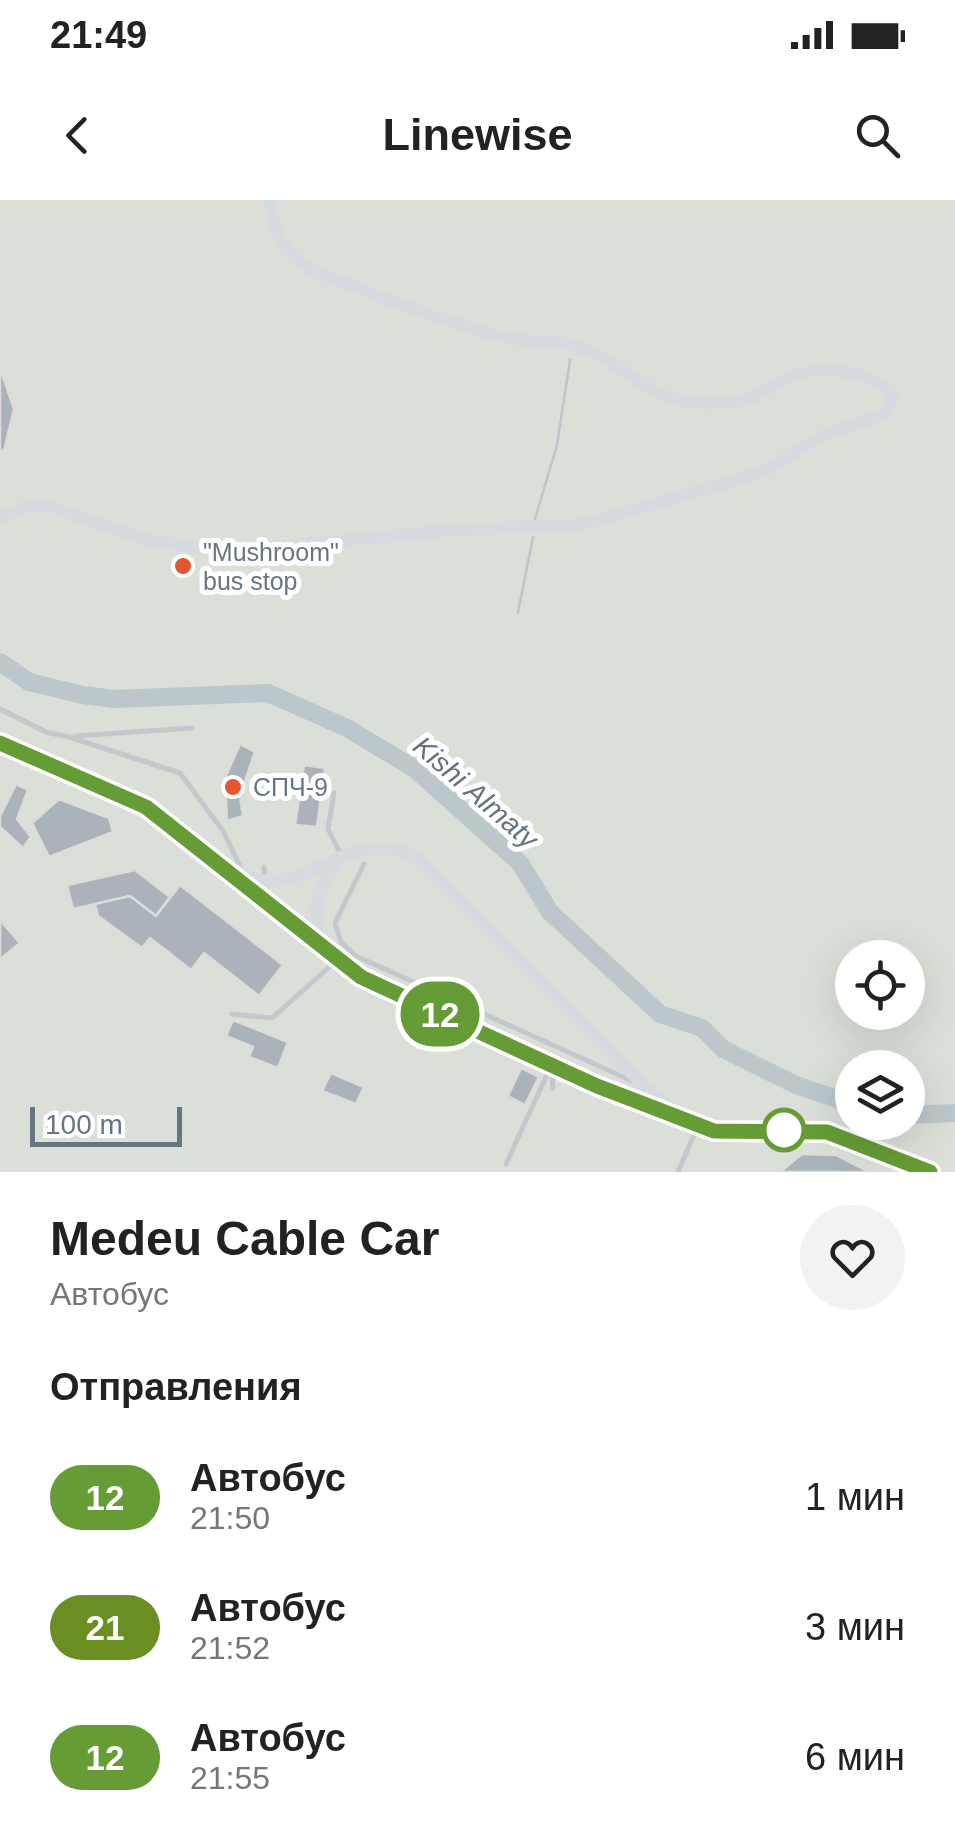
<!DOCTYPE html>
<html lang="ru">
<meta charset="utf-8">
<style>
body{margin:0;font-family:Helvetica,sans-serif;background:#f2f2f2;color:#222;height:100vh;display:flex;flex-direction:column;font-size:38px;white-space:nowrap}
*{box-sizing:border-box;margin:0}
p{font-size:32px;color:#767676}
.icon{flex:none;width:55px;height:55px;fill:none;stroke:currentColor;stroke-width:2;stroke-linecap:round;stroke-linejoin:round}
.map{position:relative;height:972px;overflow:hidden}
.drawer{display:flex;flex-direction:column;background:#fff;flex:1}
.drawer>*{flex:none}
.badge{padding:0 20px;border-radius:32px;font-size:35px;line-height:65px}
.tools{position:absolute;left:835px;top:740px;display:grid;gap:20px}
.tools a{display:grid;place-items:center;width:90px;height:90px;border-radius:50%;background:#fff;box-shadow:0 10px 40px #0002;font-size:50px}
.scale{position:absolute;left:30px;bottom:25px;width:152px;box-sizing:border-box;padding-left:10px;border:5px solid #657683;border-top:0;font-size:28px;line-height:35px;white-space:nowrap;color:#657683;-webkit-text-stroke:8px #fff;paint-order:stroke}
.map>.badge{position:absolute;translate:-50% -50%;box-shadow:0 0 0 5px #fff}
h2{padding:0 50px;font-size:38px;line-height:90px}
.round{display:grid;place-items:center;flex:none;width:105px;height:105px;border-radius:52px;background:#f2f2f2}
.overview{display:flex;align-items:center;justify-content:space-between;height:170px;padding:0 50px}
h1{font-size:48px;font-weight:800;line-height:75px}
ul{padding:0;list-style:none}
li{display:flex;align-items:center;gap:30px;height:130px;padding:0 50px}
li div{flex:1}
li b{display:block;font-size:38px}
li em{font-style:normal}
li .badge{min-width:110px;font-weight:700;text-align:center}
.status{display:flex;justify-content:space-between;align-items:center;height:70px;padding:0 50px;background:#fff;direction:ltr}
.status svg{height:28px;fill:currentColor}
header{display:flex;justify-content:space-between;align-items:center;height:130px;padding:0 50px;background:#fff;font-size:45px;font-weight:800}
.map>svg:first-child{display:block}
</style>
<div class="status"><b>21:49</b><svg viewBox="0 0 49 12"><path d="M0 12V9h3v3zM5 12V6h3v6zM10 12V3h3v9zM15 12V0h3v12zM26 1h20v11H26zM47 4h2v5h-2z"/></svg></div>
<header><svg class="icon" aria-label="back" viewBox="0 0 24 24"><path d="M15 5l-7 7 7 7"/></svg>Linewise<svg class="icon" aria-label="search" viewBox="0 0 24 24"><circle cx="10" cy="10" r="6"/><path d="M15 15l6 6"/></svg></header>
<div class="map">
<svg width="955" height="972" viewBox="0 0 955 972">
<rect width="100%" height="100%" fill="#fafaf8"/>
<path fill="#dadfd7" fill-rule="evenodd" d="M0,0H955V972H0ZM852,758H908V812H852ZM852,868H908V922H852Z"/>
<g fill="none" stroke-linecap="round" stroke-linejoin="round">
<g stroke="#bbc7cb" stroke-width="2.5">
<polyline points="535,319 557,245 570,160"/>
<polyline points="518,412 533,337"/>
</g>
<g stroke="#bbc7cb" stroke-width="18">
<polyline points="0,462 29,482 83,495 114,499 268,493 347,528 415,569 520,663 550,712 660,814 702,828 723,849 796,885 852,904"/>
<polyline points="908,915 955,913"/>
</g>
</g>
<g fill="#aab3b9" stroke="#dcdcda" stroke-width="2.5">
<polygon points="0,168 14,209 4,251 0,249"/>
<polygon points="174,360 193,362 192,372 173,370"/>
<polygon points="240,544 255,552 240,596 243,616 227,621 225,578"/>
<polygon points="304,565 325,568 317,627 295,625"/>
<polygon points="16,584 28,590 17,619 31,637 23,648 0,627 0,616"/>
<polygon points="59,599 109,618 113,632 49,657 32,623"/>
<polygon points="135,670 170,697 156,716 130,696 73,709 67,685"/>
<polygon points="180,685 283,765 259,796 204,753 191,770 150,738 142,748 98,716 95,704 130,696 156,716"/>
<polygon points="0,720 20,743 0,759"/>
<polygon points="233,820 288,842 278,868 249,857 253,847 226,836"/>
<polygon points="521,868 539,877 525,905 508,896"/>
<polygon points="331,873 364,887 356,904 322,891"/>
<polygon points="802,954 836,955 869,972 780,972"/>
</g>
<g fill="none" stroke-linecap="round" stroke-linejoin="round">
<g stroke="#c3c8cc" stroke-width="5">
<polyline points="0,509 46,532 64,536"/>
<polyline points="66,536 180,573 223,631 242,670"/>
<polyline points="75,536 192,528"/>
<polyline points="334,593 328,629 340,653"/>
<polyline points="364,664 335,723 341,742 356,756 632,881"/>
<polyline points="264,667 265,678"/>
<polyline points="232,814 272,818 337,760"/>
<polyline points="551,868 553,888"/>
<polyline points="506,964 550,868"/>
<polyline points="678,972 697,928"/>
</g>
<g stroke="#d6dbdf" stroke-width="12">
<path d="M0,318L27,306H49L144,339L219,352L454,330L585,324L763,272L822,236L886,213L892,195C872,170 823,165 793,176C774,184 758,198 737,201C649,215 642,169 576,146C554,139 530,143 508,138C442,123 376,94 313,71C278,50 279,37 269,0"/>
<polyline points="0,543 146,607 172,624 361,777 597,886 715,931 827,932 930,972"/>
<path d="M234,669C306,711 338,621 415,657L644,886L678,913"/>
<path d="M325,746C308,717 317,682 341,660"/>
</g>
</g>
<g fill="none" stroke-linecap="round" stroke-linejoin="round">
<g stroke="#fff" stroke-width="22">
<polyline id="line" points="0,543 146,607 361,777 488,836 597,886 714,931 827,932 930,972"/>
</g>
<use href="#line" stroke="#669c35" stroke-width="15"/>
</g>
<g fill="#e4572e" stroke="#fff" stroke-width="4">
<circle cx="183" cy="366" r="10"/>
<circle cx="233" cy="587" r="10"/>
</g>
<circle fill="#fff" stroke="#669c35" stroke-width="5" cx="784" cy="930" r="20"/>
<g text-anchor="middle" stroke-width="10" stroke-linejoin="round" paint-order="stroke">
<g font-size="25" fill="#657683" stroke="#fff" text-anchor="start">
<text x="203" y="361">"Mushroom"<tspan x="203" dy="29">bus stop</tspan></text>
<text x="253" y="596">СПЧ-9</text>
</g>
<g font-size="28" font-style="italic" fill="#60757c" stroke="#fff">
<text transform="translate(476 592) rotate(41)" y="10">Kіshі Almaty</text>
</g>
</g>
</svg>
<div class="tools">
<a><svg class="icon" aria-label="locate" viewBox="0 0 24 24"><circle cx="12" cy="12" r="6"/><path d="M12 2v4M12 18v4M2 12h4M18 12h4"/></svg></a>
<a><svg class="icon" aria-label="layers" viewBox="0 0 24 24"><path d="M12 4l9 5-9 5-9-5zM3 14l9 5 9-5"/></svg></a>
</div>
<div class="scale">100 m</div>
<b class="badge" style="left:440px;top:814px;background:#669c35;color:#fff">12</b>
</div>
<section class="drawer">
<div class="overview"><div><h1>Medeu Cable Car</h1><p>Автобус</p></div><a class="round"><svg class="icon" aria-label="heart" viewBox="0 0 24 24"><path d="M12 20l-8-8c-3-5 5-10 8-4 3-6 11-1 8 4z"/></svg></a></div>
<h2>Отправления</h2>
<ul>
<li><span class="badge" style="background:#669c35;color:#fff">12</span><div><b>Автобус</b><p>21:50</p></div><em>1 мин</em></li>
<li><span class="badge" style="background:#6b8e23;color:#fff">21</span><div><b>Автобус</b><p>21:52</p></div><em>3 мин</em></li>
<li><span class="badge" style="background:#669c35;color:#fff">12</span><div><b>Автобус</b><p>21:55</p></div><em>6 мин</em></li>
</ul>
</section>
